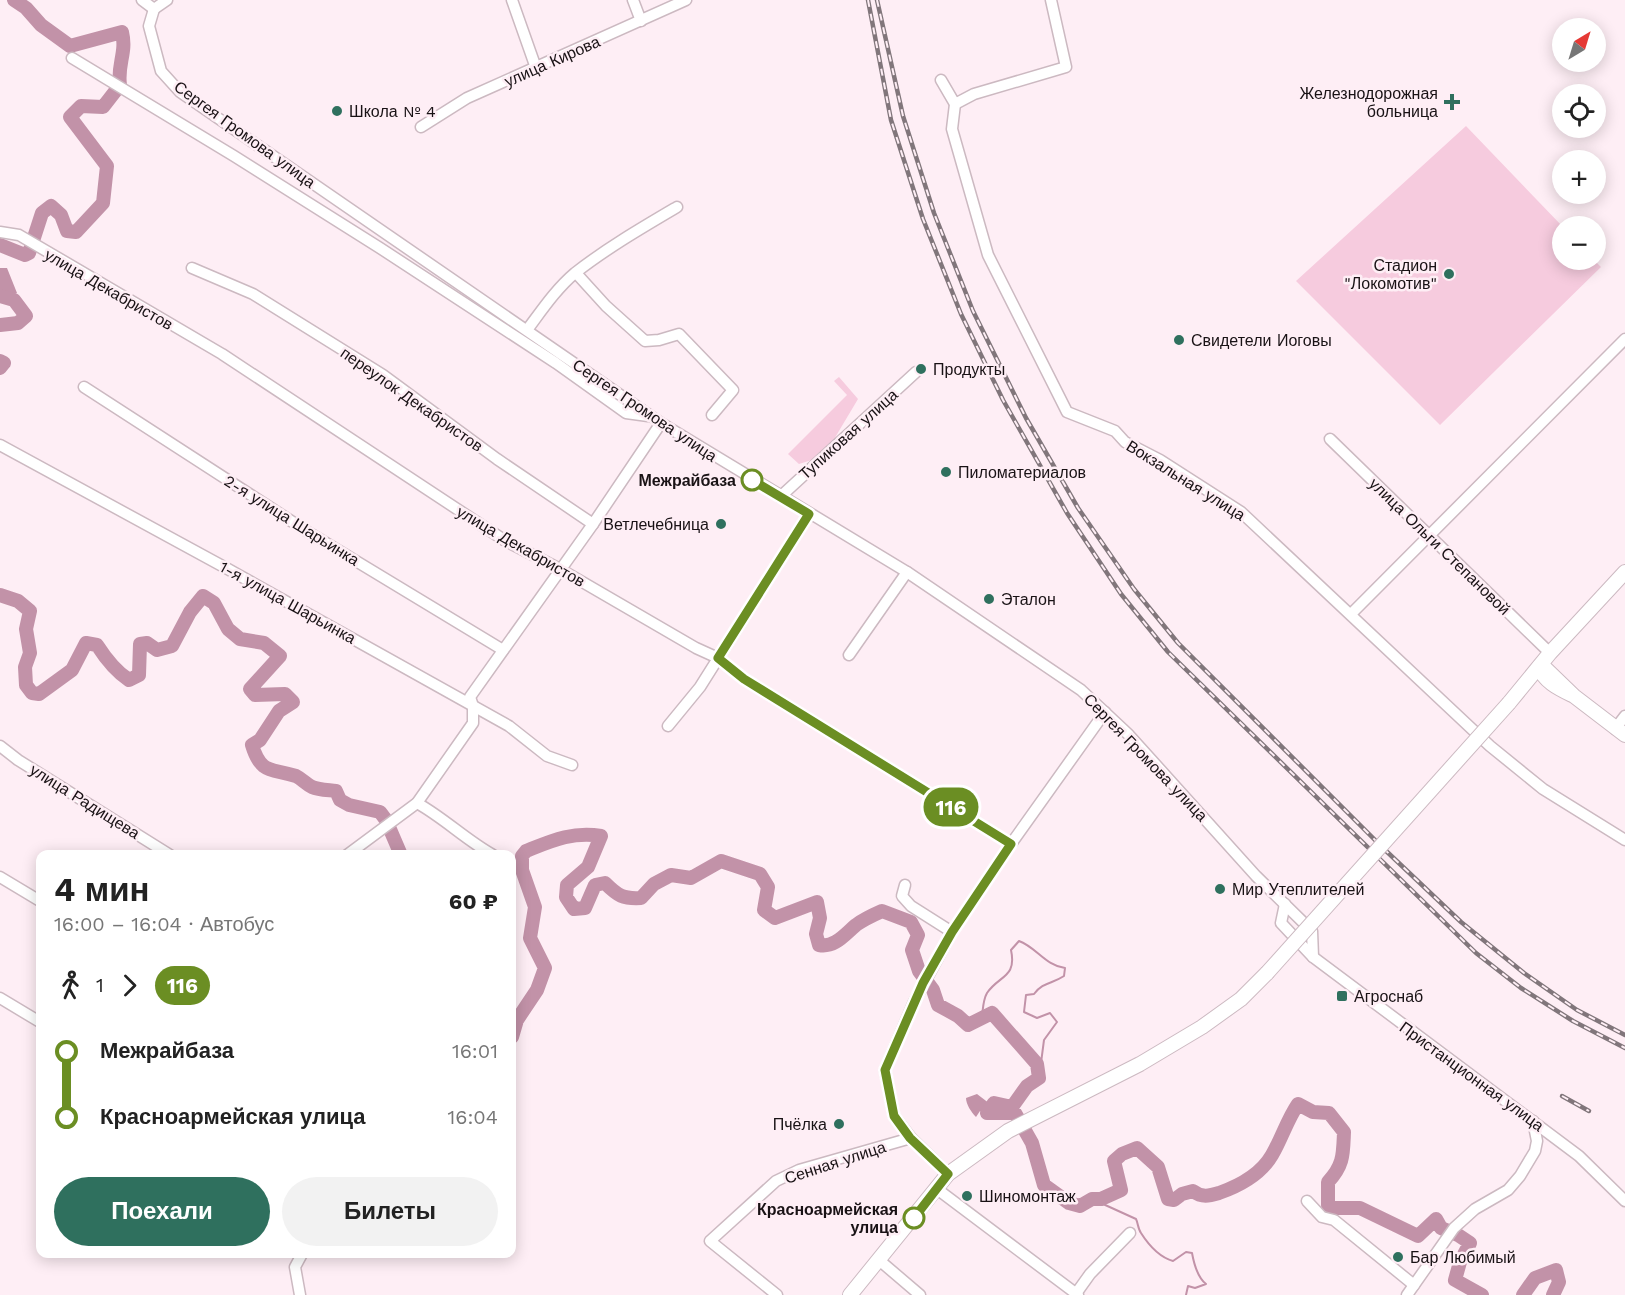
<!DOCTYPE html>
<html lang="ru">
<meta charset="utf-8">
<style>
body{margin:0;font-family:"Work Sans",sans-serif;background:#f2f2f2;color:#222;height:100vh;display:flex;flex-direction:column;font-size:22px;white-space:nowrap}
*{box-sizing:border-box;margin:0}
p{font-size:20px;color:#767676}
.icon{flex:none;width:33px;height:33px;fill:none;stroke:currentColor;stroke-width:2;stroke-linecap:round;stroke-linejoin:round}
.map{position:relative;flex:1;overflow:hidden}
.details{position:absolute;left:36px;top:850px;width:480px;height:408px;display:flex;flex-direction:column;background:#fff;border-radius:12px;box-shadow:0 3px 15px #0003}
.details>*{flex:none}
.badge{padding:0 12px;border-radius:20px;font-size:21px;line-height:39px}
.needle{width:39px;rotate:38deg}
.tools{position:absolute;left:1552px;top:18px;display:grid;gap:12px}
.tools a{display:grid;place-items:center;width:54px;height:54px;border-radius:50%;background:#fff;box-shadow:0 3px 15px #0003;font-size:30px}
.map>.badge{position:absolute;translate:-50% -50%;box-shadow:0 0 0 3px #fff}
.legs{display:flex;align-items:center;gap:9px;height:66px;padding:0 18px;font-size:20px}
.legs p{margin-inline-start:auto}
.head{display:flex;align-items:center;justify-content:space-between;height:102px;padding:0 18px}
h1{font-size:33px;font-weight:700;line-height:45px}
.cta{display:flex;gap:12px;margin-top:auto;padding:12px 18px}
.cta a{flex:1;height:69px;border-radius:36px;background:#2f705e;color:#fff;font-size:24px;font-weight:700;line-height:69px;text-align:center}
.cta a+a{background:#f2f2f2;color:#222}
ul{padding:0 18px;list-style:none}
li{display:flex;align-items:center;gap:21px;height:66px;font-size:22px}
li i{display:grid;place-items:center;width:9px;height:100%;margin:0 8px;background:currentColor}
li i::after{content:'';width:15px;height:15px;margin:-8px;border:4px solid;border-radius:50%;background:#fff}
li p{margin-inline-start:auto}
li:first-child i{background:linear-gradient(#0000 50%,currentColor 0)}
li:last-child i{background:linear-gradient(currentColor 50%,#0000 0)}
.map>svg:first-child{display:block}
</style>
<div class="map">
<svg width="1625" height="1295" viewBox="0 0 1625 1295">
<rect width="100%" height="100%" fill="#feeef5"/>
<g fill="#f6cbde">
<polygon points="1466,126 1563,227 1563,260 1594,260 1601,267 1440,425 1296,281"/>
<polygon points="839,377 858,399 830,446 818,458 799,464 788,454 847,395 834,381"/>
</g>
<g fill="#c292a8">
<polygon points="0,268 7,268 17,293 3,298 0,292"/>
<path d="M977,1094L994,1107L992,1112L985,1114L980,1111L976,1117C971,1112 966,1104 966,1098Z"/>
</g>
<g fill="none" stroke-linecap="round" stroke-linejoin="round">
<g stroke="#c292a8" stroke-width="2">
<path d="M982,1016C983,1009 983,1000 987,993C999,975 1017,978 1011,950L1019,941C1036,947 1046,966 1065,968L1064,976C1052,984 1043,982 1034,994L1026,995L1024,1012L1037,1018L1050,1013L1057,1022L1044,1040L1039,1078"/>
<path d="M1092,1199L1136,1219C1138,1223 1138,1229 1141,1233C1148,1244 1159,1257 1173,1261L1186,1252L1192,1253C1194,1264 1197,1277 1206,1284L1195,1288L1188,1286L1186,1295"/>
</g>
<g stroke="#c292a8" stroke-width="14">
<path d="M14,0L26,8L41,25L70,46L122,32C127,53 117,64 120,85"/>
<polyline points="0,245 25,255 29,253 42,213 51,206 61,215 67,231 76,232 103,203 107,166 70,117 81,106 103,107 117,89"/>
<polyline points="0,296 14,300 26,316 18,323 0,325"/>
<polyline points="0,361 4,363 0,368"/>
<path d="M0,595L18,601L30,611L26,629L30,653L25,667L26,685L32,693L39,694L72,670L86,643L97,645C106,659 115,671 129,680L139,675L140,644L147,643L157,650L172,646L190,612L203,596L214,603L228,629L240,639L264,643L280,656L250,689L255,695L285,694L293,702L279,711L260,740L252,745C261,775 272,768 296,776C302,779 306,784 312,787C319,790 329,790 336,791L340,800L349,805L380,812L386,820L401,855"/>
<path d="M512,1037L517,1020L537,990L545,968L530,938L535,907L522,870V856L526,851C551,841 573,831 601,836L588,867L567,885L566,897L574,909L585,908L595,885L605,883C618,896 623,899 641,898L654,884L671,875L691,878L721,861L760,874L768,887L764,910L775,918L817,902L820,918L816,934L819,945C835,948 845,934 856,925C864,919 873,915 882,911L911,922L918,935L912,950L919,971L933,990L938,1005L958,1016L968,1025L992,1013L1037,1064L1039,1078L1027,1086L1012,1107L994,1103L987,1113H1015L1032,1143L1044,1185L1069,1203L1080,1206L1092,1199H1101L1121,1190L1114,1161L1122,1154L1137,1148L1158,1167L1168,1199L1174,1200L1182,1194L1193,1191C1202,1198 1209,1196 1219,1193C1239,1186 1261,1174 1272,1155C1282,1138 1287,1120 1298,1104L1313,1112L1329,1113L1344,1132C1343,1154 1344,1165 1328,1182V1205L1334,1208H1360L1418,1236L1436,1219L1441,1228L1458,1235L1470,1243L1460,1262L1455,1280L1482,1295"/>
<polyline points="1523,1295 1535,1278 1556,1270 1559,1282 1553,1295"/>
</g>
<g stroke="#ccb9c1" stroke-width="13">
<g id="minor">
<polyline points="142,0 154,9"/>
<polyline points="512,0 536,68"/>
<polyline points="633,0 641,21"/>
<polyline points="154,9 149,26 161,71 180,92 661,423 907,572 1081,690 1129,735 1256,876 1312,931 1313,957"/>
<polyline points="154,9 167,0"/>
<polyline points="72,58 234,156 380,248 556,363 626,413 648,416"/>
<polyline points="941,80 955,104 952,129 988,255 1067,412 1115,431 1125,442 1160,460 1241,512 1490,746 1543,789 1625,840"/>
<polyline points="955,104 974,94 1066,67 1051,0"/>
<polyline points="421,127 467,98 686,0"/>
<polyline points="0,232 19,235 222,354 504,540 560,569 696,648 718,658 744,679 1011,844"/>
<polyline points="192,268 253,294 383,375 497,459 593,524"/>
<polyline points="576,273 606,306 645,341 659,340 679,334 733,390 712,415"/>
<path d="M527,330C542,310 556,289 575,273C607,248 643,227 677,207"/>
<polyline points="84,387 308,532 503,650"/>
<polyline points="1330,439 1550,653"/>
<polyline points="0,445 226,568 509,726 547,756 572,765"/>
<polyline points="780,497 916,372"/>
<polyline points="1351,614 1625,339"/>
<polyline points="849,655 907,572"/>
<polyline points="668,726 700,687 809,514"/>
<polyline points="1615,729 1625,716"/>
<polyline points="0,746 18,760 170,855"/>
<path d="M417,803C444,818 466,840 493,855"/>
<polyline points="347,855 417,803 473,723 473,706 470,697 593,524 661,423"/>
<polyline points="0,877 40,901"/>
<polyline points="905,885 902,896 911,906 952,932"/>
<polyline points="1285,904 1281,923 1313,957 1579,1156 1625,1201"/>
<polyline points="0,998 40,1022"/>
<polyline points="948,1174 911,1138 894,1116 885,1070 914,1002 952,932 1011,844 1105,712"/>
<polyline points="937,1189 1078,1295"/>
<polyline points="1307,1201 1322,1217 1334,1220 1414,1285"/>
<polyline points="879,1260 920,1295"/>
<polyline points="300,1295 295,1267 302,1254"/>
<polyline points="777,1295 710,1241 776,1181 799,1170 911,1138"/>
<polyline points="1075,1295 1090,1274 1130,1233"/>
<polyline points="1407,1295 1454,1228 1475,1209 1508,1190 1520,1176 1535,1151 1537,1141 1533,1121"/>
</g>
</g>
<g stroke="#ccb9c1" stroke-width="16">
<g id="major">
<path d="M1574,696C1560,689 1544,682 1539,667L1546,669L1574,696L1625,735"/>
<polyline points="1509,703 1550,653 1625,572"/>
<polyline points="850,1295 948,1174 1008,1131 1140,1064 1202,1027 1241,999 1267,973"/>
</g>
</g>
<use href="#minor" stroke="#fff" stroke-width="10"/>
<use href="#major" stroke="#fff" stroke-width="14"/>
<g stroke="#81767b" stroke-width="4.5">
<g id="rail">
<polyline points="868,0 891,120 923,219 961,314 1003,400 1067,513 1121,594 1168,652 1476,953 1521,988 1573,1021 1625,1048"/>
<polyline points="877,0 903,116 934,213 973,311 1026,418 1078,508 1134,589 1178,643 1383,848 1461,922 1524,973 1577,1010 1625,1035"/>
<polyline points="1562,1096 1589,1111"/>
</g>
</g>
<use href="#rail" stroke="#feeef5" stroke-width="2" stroke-dasharray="7" stroke-linecap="butt"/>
<g stroke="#ccb9c1" stroke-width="16" stroke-linecap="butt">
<polyline id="major-bridge" points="1267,973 1509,703"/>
</g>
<use href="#major-bridge" stroke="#fff" stroke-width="14"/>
</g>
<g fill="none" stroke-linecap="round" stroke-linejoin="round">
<g stroke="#fff" stroke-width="14">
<polyline id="line-1" points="752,480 809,514 718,658 744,679 1011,844 952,932 923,983 885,1070 894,1116 910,1138 948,1174 914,1218"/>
</g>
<use href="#line-1" stroke="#6b8e23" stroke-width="9"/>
</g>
<g fill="#2f705e" stroke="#feeef5" stroke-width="2">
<path d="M1449 93h6v6h6v6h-6v6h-6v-6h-6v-6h6z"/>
<circle cx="337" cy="111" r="6"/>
<circle cx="1449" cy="274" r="6"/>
<circle cx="1179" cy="340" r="6"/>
<circle cx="921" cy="369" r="6"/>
<circle cx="946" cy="472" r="6"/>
<circle cx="721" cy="524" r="6"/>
<circle cx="989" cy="599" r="6"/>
<circle cx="1220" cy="889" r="6"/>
<rect x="1336" y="990" width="12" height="12" rx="3"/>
<circle cx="839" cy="1124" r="6"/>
<circle cx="967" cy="1196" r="6"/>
<circle cx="1398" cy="1257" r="6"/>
</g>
<g fill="#fff" stroke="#6b8e23" stroke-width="3">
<circle cx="752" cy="480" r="10"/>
<circle cx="914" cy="1218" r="10"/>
</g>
<g text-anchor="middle" stroke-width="5" stroke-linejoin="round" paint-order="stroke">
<g font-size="16" fill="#191215" stroke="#feeef5">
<text transform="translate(552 61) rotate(-24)" y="6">улица Кирова</text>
<text transform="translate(245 134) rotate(36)" y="6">Сергея Громова улица</text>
<text transform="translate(109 289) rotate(30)" y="6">улица Декабристов</text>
<text transform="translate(412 399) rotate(35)" y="6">переулок Декабристов</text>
<text transform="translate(645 410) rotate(34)" y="6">Сергея Громова улица</text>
<text transform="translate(848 434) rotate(-42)" y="6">Тупиковая улица</text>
<text transform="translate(1186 480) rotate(32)" y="6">Вокзальная улица</text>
<text transform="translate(292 520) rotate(32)" y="6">2-я улица Шарьинка</text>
<text transform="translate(521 546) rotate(30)" y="6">улица Декабристов</text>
<text transform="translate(1440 546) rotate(44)" y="6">улица Ольги Степановой</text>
<text transform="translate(288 602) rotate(29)" y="6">1-я улица Шарьинка</text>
<text transform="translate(1146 757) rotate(46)" y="6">Сергея Громова улица</text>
<text transform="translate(85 801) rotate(32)" y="6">улица Радищева</text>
<text transform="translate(1472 1076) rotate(36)" y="6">Пристанционная улица</text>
<text transform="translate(835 1162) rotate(-18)" y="6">Сенная улица</text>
</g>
<g font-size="16" fill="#191215" stroke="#feeef5" text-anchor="start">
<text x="1438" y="99" text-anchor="end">Железнодорожная<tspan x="1438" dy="18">больница</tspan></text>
<text x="349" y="117">Школа № 4</text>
<text x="1437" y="271" text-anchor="end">Стадион<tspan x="1437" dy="18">"Локомотив"</tspan></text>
<text x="1191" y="346">Свидетели Иоговы</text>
<text x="933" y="375">Продукты</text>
<text x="958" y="478">Пиломатериалов</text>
<text x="709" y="530" text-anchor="end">Ветлечебница</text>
<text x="1001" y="605">Эталон</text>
<text x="1232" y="895">Мир Утеплителей</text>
<text x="1354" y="1002">Агроснаб</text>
<text x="827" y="1130" text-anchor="end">Пчёлка</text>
<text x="979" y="1202">Шиномонтаж</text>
<text x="1410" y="1263">Бар Любимый</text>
</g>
<g font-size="16" font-weight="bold" fill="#191215" stroke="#feeef5" text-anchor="end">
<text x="736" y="486">Межрайбаза</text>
<text x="898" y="1215">Красноармейская<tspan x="898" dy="18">улица</tspan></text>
</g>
</g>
</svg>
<div class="tools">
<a><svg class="needle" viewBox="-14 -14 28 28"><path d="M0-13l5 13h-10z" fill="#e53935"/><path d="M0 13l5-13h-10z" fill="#767676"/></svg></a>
<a><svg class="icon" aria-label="locate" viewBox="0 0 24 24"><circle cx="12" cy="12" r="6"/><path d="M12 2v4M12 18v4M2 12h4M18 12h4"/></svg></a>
<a>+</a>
<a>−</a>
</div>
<b class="badge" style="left:951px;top:807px;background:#6b8e23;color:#fff">116</b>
<section class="details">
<div class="head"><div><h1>4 мин</h1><p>16:00 – 16:04 · Автобус</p></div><b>60 ₽</b></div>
<div class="legs"><svg class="icon" aria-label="walk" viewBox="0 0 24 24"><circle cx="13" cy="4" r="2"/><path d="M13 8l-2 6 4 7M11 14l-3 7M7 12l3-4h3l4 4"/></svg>1<svg class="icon" aria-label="forward" viewBox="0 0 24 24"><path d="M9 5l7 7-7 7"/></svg><b class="badge" style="background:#6b8e23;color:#fff">116</b></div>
<ul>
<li><i style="color:#6b8e23"></i><b>Межрайбаза</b><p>16:01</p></li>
<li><i style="color:#6b8e23"></i><b>Красноармейская улица</b><p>16:04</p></li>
</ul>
<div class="cta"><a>Поехали</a><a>Билеты</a></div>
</section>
</div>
